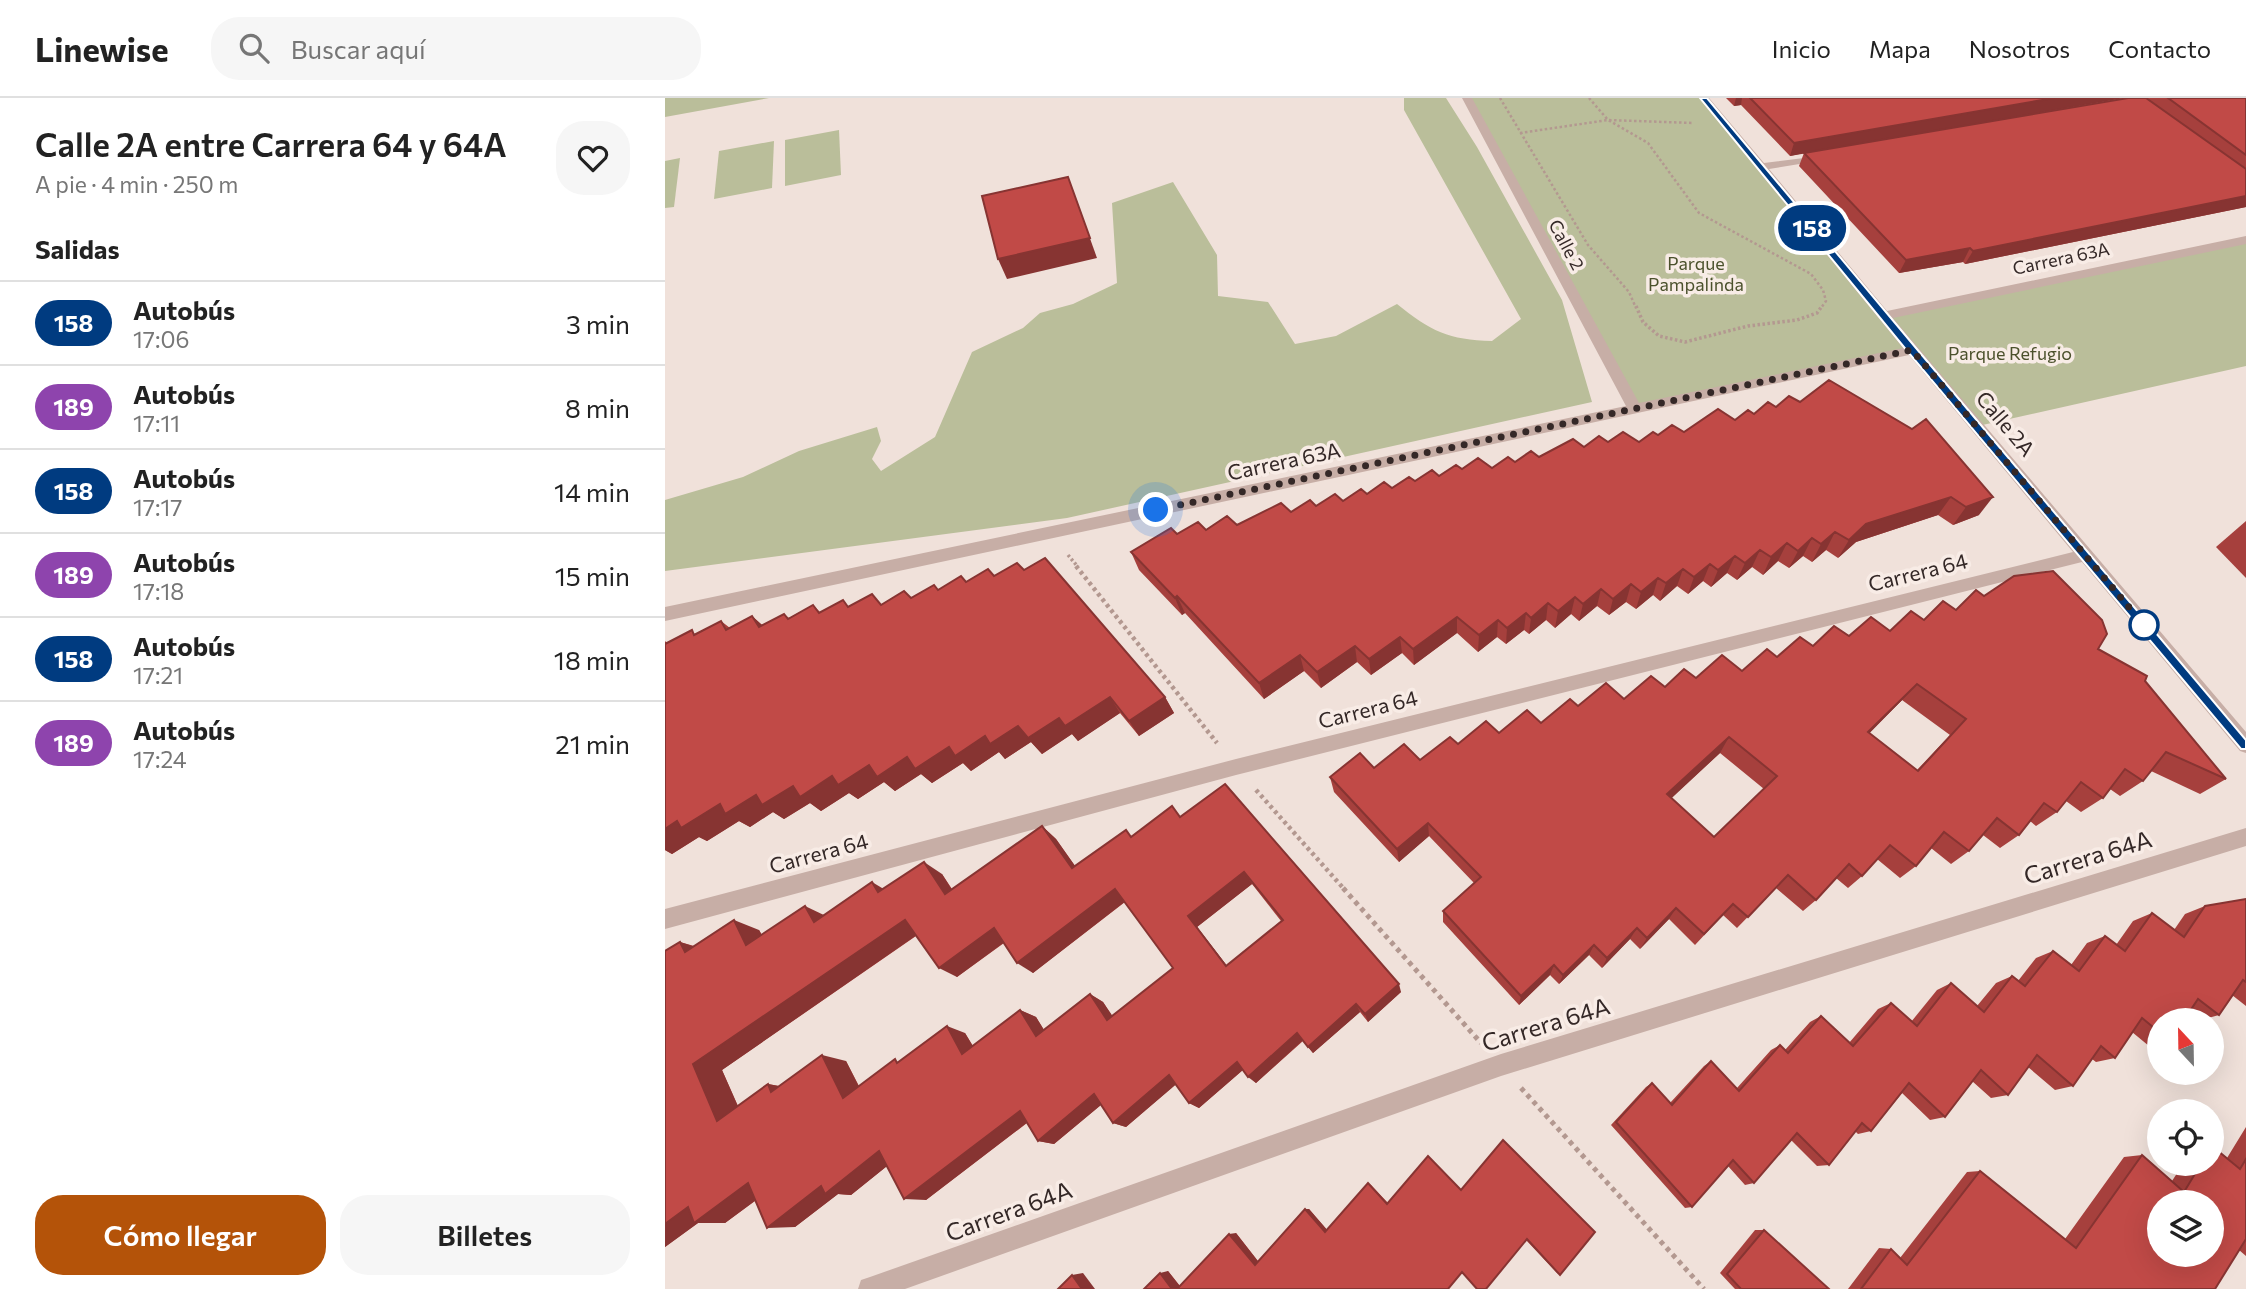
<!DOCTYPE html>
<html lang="es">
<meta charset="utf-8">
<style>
body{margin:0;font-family:Commissioner,sans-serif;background:#f6f6f6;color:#222;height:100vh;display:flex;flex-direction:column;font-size:26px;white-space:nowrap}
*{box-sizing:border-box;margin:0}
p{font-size:23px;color:#767676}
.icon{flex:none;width:38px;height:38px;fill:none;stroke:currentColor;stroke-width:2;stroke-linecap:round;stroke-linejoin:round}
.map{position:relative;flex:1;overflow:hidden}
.details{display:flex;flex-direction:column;background:#fff;width:665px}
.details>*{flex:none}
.badge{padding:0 14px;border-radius:23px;font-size:24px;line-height:46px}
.needle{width:46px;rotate:338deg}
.buttons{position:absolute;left:1482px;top:910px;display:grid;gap:14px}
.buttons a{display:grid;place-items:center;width:77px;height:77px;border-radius:50%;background:#fff;box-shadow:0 7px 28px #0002;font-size:35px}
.you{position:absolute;width:35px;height:35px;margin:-18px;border:5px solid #fff;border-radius:50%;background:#1a73e8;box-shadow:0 0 0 10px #1a73e833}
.map>.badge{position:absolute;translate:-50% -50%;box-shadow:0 0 0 4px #fff}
h2{padding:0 35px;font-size:26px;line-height:63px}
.round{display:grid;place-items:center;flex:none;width:74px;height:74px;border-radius:28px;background:#f6f6f6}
.overview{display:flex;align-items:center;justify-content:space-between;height:119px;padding:0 35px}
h1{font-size:33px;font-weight:600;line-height:52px}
.cta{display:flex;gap:14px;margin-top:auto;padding:14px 35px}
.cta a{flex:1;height:80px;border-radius:28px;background:#b45309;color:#fff;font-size:28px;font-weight:600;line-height:80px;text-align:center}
.cta a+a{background:#f6f6f6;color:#222}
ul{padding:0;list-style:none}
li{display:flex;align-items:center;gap:21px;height:84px;padding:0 35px;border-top:2px solid #e0e0e0}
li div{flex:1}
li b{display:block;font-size:26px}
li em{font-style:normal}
li .badge{min-width:77px;font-weight:700;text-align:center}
header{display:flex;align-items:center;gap:42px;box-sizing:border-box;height:98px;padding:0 35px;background:#fff;border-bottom:2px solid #e0e0e0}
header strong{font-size:33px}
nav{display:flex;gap:38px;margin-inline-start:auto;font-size:24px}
.search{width:490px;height:63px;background:#f6f6f6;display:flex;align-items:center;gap:18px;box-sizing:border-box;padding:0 24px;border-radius:28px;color:#767676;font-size:26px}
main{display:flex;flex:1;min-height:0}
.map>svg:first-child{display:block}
</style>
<header>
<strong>Linewise</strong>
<div class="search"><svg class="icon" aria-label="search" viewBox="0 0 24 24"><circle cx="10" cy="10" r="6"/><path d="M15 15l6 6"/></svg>Buscar aquí</div>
<nav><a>Inicio</a><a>Mapa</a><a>Nosotros</a><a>Contacto</a></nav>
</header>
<main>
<section class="details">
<div class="overview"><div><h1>Calle 2A entre Carrera 64 y 64A</h1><p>A pie · 4 min · 250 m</p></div><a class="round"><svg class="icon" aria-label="heart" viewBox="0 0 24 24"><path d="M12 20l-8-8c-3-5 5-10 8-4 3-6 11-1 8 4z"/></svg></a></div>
<h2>Salidas</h2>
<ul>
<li><span class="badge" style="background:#003b80;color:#fff">158</span><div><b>Autobús</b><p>17:06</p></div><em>3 min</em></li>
<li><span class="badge" style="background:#8e44ad;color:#fff">189</span><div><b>Autobús</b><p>17:11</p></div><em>8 min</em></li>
<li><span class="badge" style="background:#003b80;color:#fff">158</span><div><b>Autobús</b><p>17:17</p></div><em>14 min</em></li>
<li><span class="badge" style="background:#8e44ad;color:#fff">189</span><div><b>Autobús</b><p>17:18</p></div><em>15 min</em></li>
<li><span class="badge" style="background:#003b80;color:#fff">158</span><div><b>Autobús</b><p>17:21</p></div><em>18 min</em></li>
<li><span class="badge" style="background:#8e44ad;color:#fff">189</span><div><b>Autobús</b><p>17:24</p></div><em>21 min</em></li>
</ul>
<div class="cta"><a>Cómo llegar</a><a>Billetes</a></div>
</section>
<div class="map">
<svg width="1581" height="1191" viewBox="0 0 1581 1191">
<rect width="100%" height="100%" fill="#f0e1da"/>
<g fill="#babe9a">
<polygon points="0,0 104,0 0,19"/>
<path d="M739,0H781L812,49L897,202L927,304L402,420L0,473V402L78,379L134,353L212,329L216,343L207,361L216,373L270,339L307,254L358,230L375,215L408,206L452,185L447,105L508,84L552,157L553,198L603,204L630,246L671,238L732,206C765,233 784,242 827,243L856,221L739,12Z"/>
<polygon points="802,0 1039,0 1220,218 1581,142 1581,268 1313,328 1247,252 970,311"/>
<polygon points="174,32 176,77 120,88 120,42"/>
<polygon points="109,43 107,90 49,101 54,53"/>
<polygon points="15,60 9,109 0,110 0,63"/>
</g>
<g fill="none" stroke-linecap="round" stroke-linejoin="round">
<g stroke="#b39890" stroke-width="2.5" stroke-dasharray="2.5 2.5" stroke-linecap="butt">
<polyline points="835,0 923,147 964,194 971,210"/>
<polyline points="924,0 943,22 983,45 1034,115 1146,176 1158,192 1161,203 1156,210"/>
<polyline points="855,35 943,22 1028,25"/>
</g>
<g stroke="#b39890" stroke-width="3.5" stroke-dasharray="2.5 2.5" stroke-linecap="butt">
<polyline points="971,208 978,224 994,238 1020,244 1083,228 1132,222 1152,215 1157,208"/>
<polyline points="403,457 413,469"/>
</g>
<g stroke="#b39890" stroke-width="4.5" stroke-dasharray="3.5 3.5" stroke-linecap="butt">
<polyline points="411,468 552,645"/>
<polyline points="591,692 680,792"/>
</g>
<g stroke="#b39890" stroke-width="5" stroke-dasharray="4.5 4.5" stroke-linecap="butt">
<polyline points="678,790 816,945"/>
<polyline points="856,990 1039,1191"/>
</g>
<g fill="#c7aea6" fill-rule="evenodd">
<polygon points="797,0 807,0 974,305 1238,250 1034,0 1044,0 1099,65 1163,57 1163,61 1159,62 1104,71 1222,213 1581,138 1581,146 1228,220 1581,634 1581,655 1575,653 1417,464 571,677 0,831 0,811 571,661 1408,454 1244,257 0,523 0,509 961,308"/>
<polygon points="1581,730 1581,748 836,978 240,1191 193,1191 196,1182 205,1179 836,956"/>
</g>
</g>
<g fill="#a6403d" fill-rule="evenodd">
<polygon points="1061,0 1459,0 1248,36 1463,0 1581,0 1581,109 1300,166 1298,164 1234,175 1134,68 1139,55 1125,58 1076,7 1069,8"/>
<polygon points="1124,298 1314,417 1288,427 1273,417 1191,444 1173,460 1161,452 1147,464 1138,458 1124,470 1113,463 1098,477 1087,469 1072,482 1062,475 1046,489 1038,483 1023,496 1012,488 995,503 988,497 971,511 961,504 944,517 932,508 914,523 906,516 890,530 881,522 864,536 859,532 841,546 832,539 813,554 792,535 749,567 737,555 706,577 692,564 656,590 639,573 599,601 520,515 517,517 474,472 466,454 512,436 572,427 678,403 797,371 827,370 919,349 943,344 974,344 993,337 1019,334 1070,322 1111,309"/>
<polygon points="1581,423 1581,480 1551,449"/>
<polygon points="359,472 500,599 509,615 474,638 455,615 413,643 407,636 377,656 366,644 340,661 334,654 306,673 298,665 267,685 256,676 230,693 219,684 193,701 184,695 156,713 145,705 119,721 108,714 85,729 74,723 42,743 34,739 7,756 0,752 0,543 2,545 31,536 56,523 65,530 87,518 97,527 119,516 124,520 148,507 155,514 184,508 217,506 239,493 246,500 301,484"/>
<path d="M1319,498L1433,551L1480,583L1561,681L1535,696L1486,673L1478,683L1455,698L1445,691L1438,700L1416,714L1401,703L1392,714L1371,728L1365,723L1354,737L1335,750L1318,737L1304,753L1286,766L1266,750L1251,768L1235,780L1212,761L1197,778L1183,790L1171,780L1151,802L1138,813L1111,790L1072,830L1058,817L1030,847L1004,821L975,851L965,841L937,870L924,857L894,886L885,877L854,907L778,824V813L809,785L764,738L734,764L669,694L665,679L709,670L755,662L793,646L876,625L913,608L959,601L1031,580L1077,573L1112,559L1148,548L1184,538L1225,533L1291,512ZM1237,602L1285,637L1252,672L1204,635ZM1055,655L1099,691L1049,739L1006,700Z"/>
<path d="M515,719L736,894L703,924L695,914L648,955L638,943L591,985L578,972L534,1010L524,1005L511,986L461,1029L448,1025L436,1007L389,1046L373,1043L362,1025L261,1102L222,1068L186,1097L173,1096L130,1129L90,1103L60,1125H33L0,1149V853L15,844L29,848L94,832L97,837L158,817L277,776L287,791L377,728L391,741L410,768L466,738ZM587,786L616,823L562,868L532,829ZM460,804L508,870L447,918L438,904L425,896L379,932L371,919L355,912L308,948L300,935L235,963L194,988L181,963L114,988L103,986L73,1008L57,972L251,838L292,879L339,845L368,875Z"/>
<polygon points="1581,801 1581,908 1567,897 1554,917 1536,922 1531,922 1523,916 1494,922 1494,945 1484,948 1467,934 1450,960 1431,964 1427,961 1408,988 1390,992 1363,969 1343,997 1326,1000 1307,983 1280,1019 1265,1022 1237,995 1206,1033 1193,1036 1190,1033 1164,1067 1152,1068 1126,1042 1089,1085 1080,1087 1063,1068 1027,1109 1020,1110 946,1027 981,989 987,985 1005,1005 1039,968 1046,963 1072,990 1106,952 1115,947 1120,952 1145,924 1156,918 1184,945 1213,911 1226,905 1246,924 1272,892 1286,885 1312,908 1331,885 1347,878 1353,883 1371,860 1388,853 1406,867 1422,845 1440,838 1451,847 1468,823 1487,815 1509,832 1520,816 1540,808"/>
<polygon points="1581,1029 1581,1158 1574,1152 1550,1191 1183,1191 1214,1150 1226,1151 1235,1160 1302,1074 1315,1073 1400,1141 1459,1059 1477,1057 1507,1083 1518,1066 1547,1066 1562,1060"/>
<polygon points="838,1042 895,1177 892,1175 861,1142 797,1174 479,1191 503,1173 515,1188 571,1135 593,1163 640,1111 644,1111 662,1132 703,1085 706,1087 723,1105 796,1092"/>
<polygon points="1090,1132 1099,1132 1164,1191 1070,1191 1055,1175"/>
</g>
<g fill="#873432">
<polygon points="1071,0 1077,0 1076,7 1069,8"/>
<polygon points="1389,0 1459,0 1125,58 1129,45"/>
<polygon points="403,79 432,160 342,181 333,161"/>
<polygon points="1581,98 1581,109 1300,166 1308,153"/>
<polygon points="1305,150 1298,164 1234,175 1241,162"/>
<polygon points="1286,399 1273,417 1191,444 1173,460 1184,442 1201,426"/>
<polygon points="1328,399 1314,417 1288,427 1301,409"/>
<polygon points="1170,434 1161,452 1147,464 1156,446"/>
<polygon points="1147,440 1138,458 1124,470 1133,453"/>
<polygon points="1122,445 1113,463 1098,477 1106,459"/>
<polygon points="1095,452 1087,469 1072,482 1080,465"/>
<polygon points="1070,458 1062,475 1046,489 1053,472"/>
<polygon points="1045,466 1038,483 1023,496 1029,479"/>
<polygon points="1018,471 1012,488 995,503 1001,485"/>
<polygon points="993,480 988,497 971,511 976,494"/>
<polygon points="966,486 961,504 944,517 948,501"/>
<polygon points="936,491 932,508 914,523 918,506"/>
<polygon points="512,498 520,515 517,517 510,500"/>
<polygon points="910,499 906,516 890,530 893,513"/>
<polygon points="883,505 881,522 864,536 866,520"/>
<polygon points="861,515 859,532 841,546 842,530"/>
<polygon points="87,518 107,536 94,529"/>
<polygon points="792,519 792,535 749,567 748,551"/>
<polygon points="833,522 832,539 813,554 814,537"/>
<polygon points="735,539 737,555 706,577 704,561"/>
<polygon points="690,548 692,564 656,590 652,574"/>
<polygon points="635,557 639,573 599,601 594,585"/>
<polygon points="1252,586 1237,602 1190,650 1203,634"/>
<polygon points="445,599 455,615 413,643 407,636 377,656 366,644 340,661 334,654 306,673 298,665 267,685 256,676 230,693 219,684 193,701 184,695 156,713 145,705 119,721 108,714 85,729 74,723 42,743 34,739 7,756 0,752 0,731 12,723 55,706 167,678 204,667 284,649 353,628 394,620"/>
<polygon points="500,599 509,615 474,638 464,623"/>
<polygon points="1064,639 1055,655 995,711 1002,696"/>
<polygon points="763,725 764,738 734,764 732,751"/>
<polygon points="377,728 391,741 420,782 407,770"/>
<polygon points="259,764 277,776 297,808 280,796"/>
<polygon points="579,774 587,786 532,829 569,877 561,868 523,818"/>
<polygon points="207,784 227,796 213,794"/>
<polygon points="450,791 462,802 368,875 352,865"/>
<polygon points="140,808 163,819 149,824"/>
<polygon points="1011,810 1004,821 975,851 982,840"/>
<polygon points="69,822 94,832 107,856 81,847"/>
<polygon points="240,822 259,832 57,972 81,1027 52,1023 28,966"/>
<polygon points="329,830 345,840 292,879 274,870"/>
<polygon points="972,830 965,841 937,870 942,860"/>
<polygon points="15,844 43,853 20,854"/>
<polygon points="929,847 924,857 894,886 898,877"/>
<polygon points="889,867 885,877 854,907 856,898"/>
<polygon points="734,886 736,894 703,924 700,916"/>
<polygon points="425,896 438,904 455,929 442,922"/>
<polygon points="691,906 695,914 648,955 643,949"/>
<polygon points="355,912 371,919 387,945 371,938"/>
<polygon points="282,928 300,935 316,962 297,956"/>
<polygon points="632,935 638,942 591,985 583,979"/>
<polygon points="157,957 181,963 202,1005 178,1000"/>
<polygon points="572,964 580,970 534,1010 524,1005"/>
<polygon points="504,977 515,983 461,1029 448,1025"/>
<polygon points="103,986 129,991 106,994"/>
<polygon points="429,996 443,1001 389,1046 373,1043"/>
<polygon points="355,1013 372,1017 261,1102 239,1101"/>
<polygon points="214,1053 237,1056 186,1097 173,1096 130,1129 102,1130 156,1088"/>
<polygon points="83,1085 111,1087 60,1125 33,1125 0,1149 0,1126 23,1109"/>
<polygon points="640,1111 644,1111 664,1134 660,1134"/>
<polygon points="571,1135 595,1166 590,1167 564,1136"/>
<polygon points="503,1173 517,1191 507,1191 495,1175"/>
<polygon points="418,1175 430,1191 417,1191 407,1177"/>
</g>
<g fill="#c14a47" stroke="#873432" stroke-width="2" fill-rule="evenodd">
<polygon points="1085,0 1389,0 1129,45"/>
<polygon points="1463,0 1481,0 1581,71 1581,98 1308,153 1305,150 1241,162 1139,55"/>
<polygon points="1503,0 1581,0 1581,57"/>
<polygon points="403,79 425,140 333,161 317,98"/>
<polygon points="1164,282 1247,331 1261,321 1328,399 1301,409 1286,399 1201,426 1184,442 1170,434 1156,446 1147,440 1133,453 1122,445 1106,459 1095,452 1080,465 1070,458 1053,472 1045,466 1029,479 1018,471 1001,485 993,480 976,494 966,486 948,501 936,491 918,506 910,499 893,513 883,505 866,520 861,515 842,530 833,522 814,537 792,519 748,551 735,539 704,561 690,548 652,574 635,557 594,585 512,498 510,500 466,454 506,430 512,436 533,424 541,432 562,418 572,427 616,405 626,414 645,402 651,408 670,396 678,403 696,391 702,396 719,384 727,390 744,379 750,383 767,372 774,378 791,367 797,371 813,360 827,370 843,359 850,364 866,353 874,359 908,341 919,349 934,338 943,344 958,334 974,344 988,334 993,337 1007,327 1019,334 1053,311 1070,322 1083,312 1089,316 1103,304 1111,309 1124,298 1135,304"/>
<polygon points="380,460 500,599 464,623 445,599 400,628 394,620 363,640 353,628 325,646 320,638 290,658 284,649 250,671 242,659 212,679 204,667 173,687 167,678 135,699 128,688 97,707 91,697 60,716 55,706 16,730 12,723 0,731 0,546 27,532 29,537 56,523 61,532 87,518 94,529 119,516 123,521 148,507 154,515 178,502 183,509 207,496 216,507 239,493 246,500 269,487 273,492 296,478 301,484 323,471 329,478 352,465 359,472"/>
<path d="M1388,473L1437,522L1442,536L1433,551L1482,578L1480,583L1561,681L1501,654L1478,683L1460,671L1438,700L1416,684L1392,714L1379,705L1354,737L1332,720L1304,753L1279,734L1251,768L1225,747L1197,778L1184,766L1151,802L1123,777L1083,819L1068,806L1039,836L1011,810L982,840L972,830L942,860L929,847L898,877L889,867L856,898L778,813L816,779L763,725L732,751L665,679L695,655L709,670L739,646L755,662L785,639L793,646L821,623L834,635L862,612L876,625L905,601L913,608L941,585L959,601L986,578L1000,589L1019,571L1031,580L1057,557L1077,573L1102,551L1112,559L1135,539L1148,548L1169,528L1184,538L1206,519L1225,533L1246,513L1259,522L1278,503L1291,512L1311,492L1319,498L1349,478ZM1252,586L1301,621L1253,673L1203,634ZM1064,639L1112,678L1049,739L1002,696Z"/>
<path d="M560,686L734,886L700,916L691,906L643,949L632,935L583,979L572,964L524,1005L504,977L448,1025L429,996L373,1043L355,1013L239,1101L214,1053L160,1096L156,1088L102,1130L83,1085L29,1125L23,1109L0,1126V853L15,844L20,854L69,822L81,847L140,808L149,824L207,784L213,794L259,764L280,796L377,728L407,770L461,732L466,739L507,708L515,719ZM579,774L618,822L561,868L523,818ZM450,791L508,870L442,922L425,896L371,938L355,912L297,956L282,928L232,965L230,961L178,1000L157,957L106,994L103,986L52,1023L28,966L240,822L274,870L329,830L352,865Z"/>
<polygon points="1581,801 1581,884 1578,882 1554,917 1533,901 1519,922 1494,922 1494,934 1477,920 1450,960 1436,948 1408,988 1372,957 1343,997 1316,972 1280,1019 1244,985 1206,1033 1197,1025 1164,1067 1132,1035 1089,1085 1068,1062 1027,1109 951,1024 987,985 1007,1007 1046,963 1074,993 1115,947 1123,955 1156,918 1188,948 1226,905 1252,928 1286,885 1319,914 1347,878 1360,888 1388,853 1414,873 1440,838 1460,853 1487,815 1519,839 1540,808"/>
<polygon points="838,1042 930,1134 895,1177 862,1141 821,1191 812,1191 797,1174 783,1191 512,1191 564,1136 590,1167 640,1111 660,1134 703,1085 722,1106 763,1058 796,1092"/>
<path d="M1547,1048L1575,1071L1581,1061V1141L1550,1191H1196L1226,1151L1242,1167L1315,1073L1411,1150L1477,1057L1519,1094L1536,1066H1547ZM1494,1104H1547V1157H1494Z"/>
<polygon points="1099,1132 1164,1191 1076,1191 1062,1176"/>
<polygon points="495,1175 507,1191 479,1191"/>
<polygon points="407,1177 417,1191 393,1191"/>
</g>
<polygon fill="#003b80" stroke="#fff" stroke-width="2" points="1035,0 1042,0 1251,250 1581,642 1581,651 1576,651 1243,254"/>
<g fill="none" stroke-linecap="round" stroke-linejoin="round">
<polyline stroke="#342827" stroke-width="7" stroke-dasharray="0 12.6" points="491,412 1247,252 1479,527"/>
</g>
<circle fill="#fff" stroke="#003b80" stroke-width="3.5" cx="1479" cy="527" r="14"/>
<g text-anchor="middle" stroke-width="7" stroke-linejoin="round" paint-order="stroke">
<g font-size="18" fill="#342827" stroke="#f8ece6">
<text transform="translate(901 147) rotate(62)" y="6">Calle 2</text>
<text transform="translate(1396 161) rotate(-12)" y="6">Carrera 63A</text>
</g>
<g font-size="18" fill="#4b512c" stroke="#f8ece6">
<text x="1031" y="172">Parque<tspan x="1031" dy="21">Pampalinda</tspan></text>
<text x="1345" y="262">Parque Refugio</text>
</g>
<g font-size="21" fill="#342827" stroke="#f8ece6">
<text transform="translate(1340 326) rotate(50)" y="7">Calle 2A</text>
<text transform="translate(619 364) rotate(-12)" y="7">Carrera 63A</text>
<text transform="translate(1253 475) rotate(-14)" y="7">Carrera 64</text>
<text transform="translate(703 612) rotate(-14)" y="7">Carrera 64</text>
<text transform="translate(154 756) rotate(-15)" y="7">Carrera 64</text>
</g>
<g font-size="24" fill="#342827" stroke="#f8ece6">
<text transform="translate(1423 760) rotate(-17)" y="8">Carrera 64A</text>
<text transform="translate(881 927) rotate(-17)" y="8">Carrera 64A</text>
<text transform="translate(344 1114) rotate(-20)" y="8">Carrera 64A</text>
</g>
</g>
</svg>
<div class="buttons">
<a><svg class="needle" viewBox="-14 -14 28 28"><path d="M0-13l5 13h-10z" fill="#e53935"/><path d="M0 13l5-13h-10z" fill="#767676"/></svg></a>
<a><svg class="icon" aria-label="locate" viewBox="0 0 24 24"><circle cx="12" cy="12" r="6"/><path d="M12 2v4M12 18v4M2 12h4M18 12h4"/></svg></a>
<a><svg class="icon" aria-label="layers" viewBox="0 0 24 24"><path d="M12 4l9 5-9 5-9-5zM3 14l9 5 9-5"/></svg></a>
</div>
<div class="you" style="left:491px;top:412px"></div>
<b class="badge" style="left:1147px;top:130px;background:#003b80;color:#fff">158</b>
</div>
</main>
